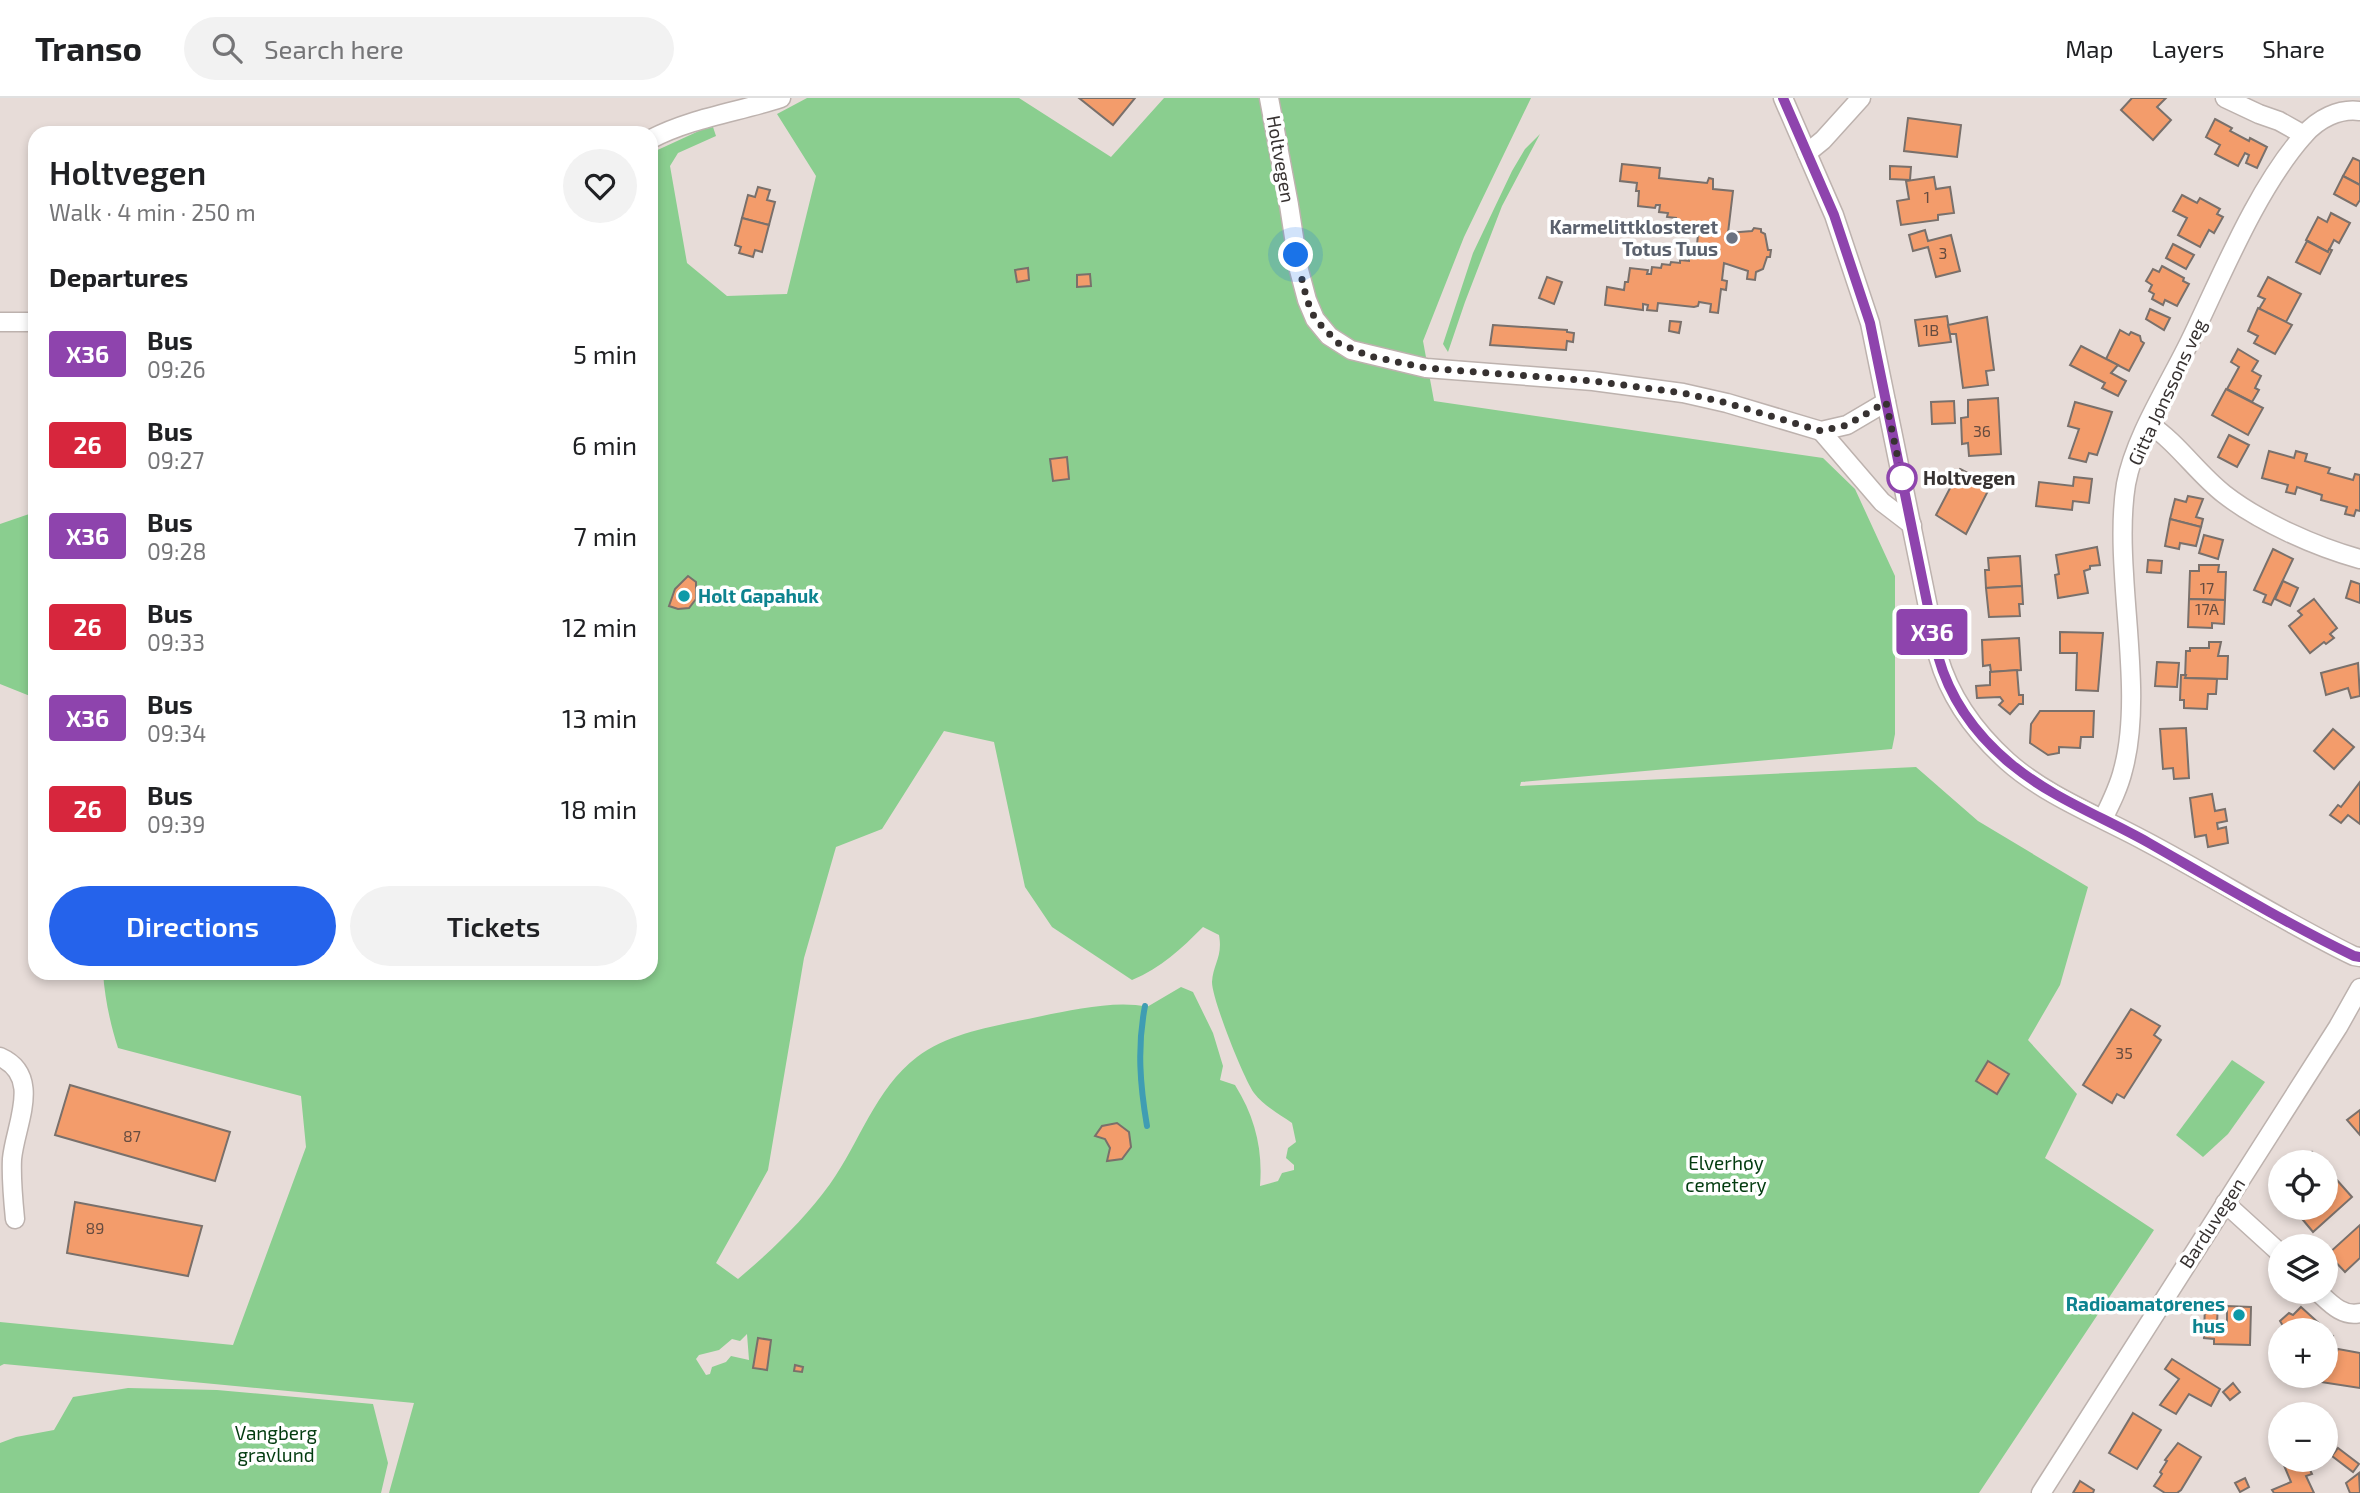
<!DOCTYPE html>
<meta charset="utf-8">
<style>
body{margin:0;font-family:"Exo 2",sans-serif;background:#f2f2f2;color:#202124;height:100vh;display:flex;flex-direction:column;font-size:26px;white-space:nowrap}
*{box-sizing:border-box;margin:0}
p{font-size:23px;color:#757577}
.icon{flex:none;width:38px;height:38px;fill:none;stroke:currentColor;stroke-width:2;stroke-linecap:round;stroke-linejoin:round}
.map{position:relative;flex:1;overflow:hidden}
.panel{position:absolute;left:28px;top:28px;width:630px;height:854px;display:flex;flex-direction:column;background:#fff;border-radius:21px;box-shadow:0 4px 10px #0003}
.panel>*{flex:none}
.badge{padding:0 14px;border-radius:5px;font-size:24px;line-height:46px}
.tools{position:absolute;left:2268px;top:1052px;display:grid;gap:14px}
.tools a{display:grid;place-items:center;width:70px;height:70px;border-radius:50%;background:#fff;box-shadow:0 4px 10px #0003;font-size:35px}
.you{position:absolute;width:35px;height:35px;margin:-18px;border:5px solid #fff;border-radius:50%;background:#1a73e8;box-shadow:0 0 0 10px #1a73e833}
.map>.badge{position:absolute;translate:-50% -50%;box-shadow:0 0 0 4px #fff}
h2{padding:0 21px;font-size:26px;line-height:63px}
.round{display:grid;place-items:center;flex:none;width:74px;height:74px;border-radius:37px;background:#f2f2f2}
.overview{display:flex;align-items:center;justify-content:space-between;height:119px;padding:0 21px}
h1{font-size:33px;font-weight:600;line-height:52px}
.button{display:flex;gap:14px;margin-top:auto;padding:14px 21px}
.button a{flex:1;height:80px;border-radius:42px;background:#2563eb;color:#fff;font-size:28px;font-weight:600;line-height:80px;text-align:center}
.button a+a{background:#f2f2f2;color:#202124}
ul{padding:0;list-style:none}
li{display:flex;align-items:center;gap:21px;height:91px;padding:0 21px}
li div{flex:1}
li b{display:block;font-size:26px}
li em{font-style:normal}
li .badge{min-width:77px;font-weight:700;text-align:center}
header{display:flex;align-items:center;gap:42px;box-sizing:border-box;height:98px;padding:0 35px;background:#fff;border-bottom:2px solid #e0e0e0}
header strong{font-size:33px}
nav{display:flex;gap:38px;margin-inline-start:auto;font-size:24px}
.search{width:490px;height:63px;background:#f2f2f2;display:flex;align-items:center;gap:18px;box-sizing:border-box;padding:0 24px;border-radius:38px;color:#757577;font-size:26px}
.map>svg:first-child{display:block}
</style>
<header>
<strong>Transo</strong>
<div class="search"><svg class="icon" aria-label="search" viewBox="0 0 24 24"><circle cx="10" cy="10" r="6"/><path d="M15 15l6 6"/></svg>Search here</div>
<nav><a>Map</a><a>Layers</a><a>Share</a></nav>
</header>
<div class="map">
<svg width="2360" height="1395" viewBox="0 0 2360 1395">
<rect width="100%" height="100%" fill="#e7dcd8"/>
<g fill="#8ace8f" fill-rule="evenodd">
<path d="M807,0H1019L1111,59L1164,0H1531L1464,139L1423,243L1434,303L1823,360L1855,391L1895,478V636L1892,651L1521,684L1520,688L1916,669L1978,723L2088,789L2060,887L2028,942L2077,996L2045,1060L2154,1132L1979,1395H389L414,1305L4,1266L0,1268V1224L233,1247L306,1049L301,998L118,950C110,925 105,901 103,875H651V55L701,32L713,29L716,38L678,55L670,68L687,165L727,198L787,196L816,78L777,16ZM944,633L994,644L1025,789L1052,829L1132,882C1161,870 1181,851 1203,829L1219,837C1223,859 1213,866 1212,884C1212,901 1243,979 1254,995C1263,1007 1279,1016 1292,1025L1296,1044L1288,1050L1286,1060L1294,1067V1072L1282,1075L1278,1083L1260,1088C1263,1051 1255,1019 1235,987L1220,982L1223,968L1213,935L1193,894L1181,889L1147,909C1117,902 1073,912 1042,918C1001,927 951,933 917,959C875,991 860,1044 830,1086C805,1121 771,1153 738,1181L716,1165L768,1072L804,860L836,749L882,731ZM747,1236L749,1262L731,1258L726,1264L712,1269L710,1276L706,1277L696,1261L699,1257L719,1252L732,1241L740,1243Z"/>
<polygon points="1540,36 1502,108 1465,204 1448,254 1443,246 1473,155 1512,73 1525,51"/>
<polygon points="35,414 35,600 0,586 0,426"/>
<polygon points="2232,962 2265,984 2228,1036 2203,1059 2176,1037"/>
<polygon points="128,1290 217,1292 373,1306 388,1365 381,1395 0,1395 0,1345 16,1339 54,1332 73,1299"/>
</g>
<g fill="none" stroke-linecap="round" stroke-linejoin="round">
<path stroke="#3f9db3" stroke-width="6" d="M1145,908C1137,949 1140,987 1147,1028"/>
</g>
<g fill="#f39c6b" stroke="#79706b" stroke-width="2">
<polygon points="1079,0 1135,0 1113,27"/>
<polygon points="2132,0 2166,0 2157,9 2171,22 2153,42 2121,12"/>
<polygon points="1908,20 1961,27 1957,59 1904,53"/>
<polygon points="2215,21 2232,30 2230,33 2249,43 2250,40 2267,49 2257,70 2246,65 2249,57 2245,55 2238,68 2215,56 2220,47 2206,39"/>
<polygon points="2353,60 2360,63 2360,87 2343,78"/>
<polygon points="1622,66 1660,70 1659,80 1707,85 1709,80 1713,81 1713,91 1733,93 1728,135 1752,133 1754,130 1761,131 1761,134 1765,136 1768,152 1771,152 1770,159 1767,159 1763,171 1756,174 1755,182 1747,181 1748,173 1724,165 1722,182 1727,183 1726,192 1721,191 1718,215 1710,214 1711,206 1699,204 1698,208 1694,209 1658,205 1657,213 1647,212 1648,207 1643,206 1643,212 1605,207 1607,189 1624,192 1625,184 1628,184 1630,170 1648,172 1647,176 1651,176 1652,169 1661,170 1662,166 1670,167 1671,164 1680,165 1680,162 1689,163 1689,159 1699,160 1699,157 1696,156 1698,137 1702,137 1702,134 1692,132 1693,129 1684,128 1684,124 1676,123 1676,120 1667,119 1668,115 1659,114 1660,107 1656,107 1655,110 1638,108 1639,93 1636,93 1637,85 1620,83"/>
<polygon points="1890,68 1911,69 1910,82 1890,81"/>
<polygon points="2343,78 2360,87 2360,102 2356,108 2334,96"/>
<polygon points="1934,79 1936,91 1950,89 1954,115 1938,117 1938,122 1901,127 1897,103 1909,101 1906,83"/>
<polygon points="758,89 770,92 767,102 775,104 769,127 742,120 748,97 755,99"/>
<polygon points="2182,97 2197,105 2200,100 2220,111 2217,116 2223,119 2214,135 2209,132 2200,149 2178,137 2187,120 2173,113"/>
<polygon points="2331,115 2350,125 2339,145 2334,142 2328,154 2306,142 2318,119 2327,124"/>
<polygon points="742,120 769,127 762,154 755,152 753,159 739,155 741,149 735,147"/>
<polygon points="1925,132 1928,143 1951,137 1960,173 1936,179 1928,149 1913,153 1909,137"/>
<polygon points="2307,143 2328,154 2329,151 2332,152 2320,176 2296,164"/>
<polygon points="2173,146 2194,157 2186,171 2166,160"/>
<polygon points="2162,168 2184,180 2183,183 2189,186 2177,208 2165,202 2163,207 2152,201 2154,196 2149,193 2152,187 2146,183 2153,171 2159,174"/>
<polygon points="1028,170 1029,182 1017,184 1015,172"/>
<polygon points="1090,176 1091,188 1077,189 1077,177"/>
<polygon points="1547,179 1562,184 1554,206 1539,200"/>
<polygon points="2268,179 2301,196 2286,224 2259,211 2265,201 2258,198"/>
<polygon points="2258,210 2292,227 2275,256 2254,245 2258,238 2248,233"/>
<polygon points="2150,211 2170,220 2164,232 2146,221"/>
<polygon points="1947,218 1951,244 1919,248 1915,222"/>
<polygon points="1987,219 1994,272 1986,273 1988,287 1963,290 1956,236 1950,236 1948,227"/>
<polygon points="1670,223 1681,224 1679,235 1669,233"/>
<polygon points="1493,227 1567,232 1567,234 1574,235 1573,244 1567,243 1566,252 1490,247"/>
<polygon points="2120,232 2129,237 2131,234 2140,238 2141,243 2144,245 2129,273 2106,261"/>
<polygon points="2081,248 2118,267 2111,275 2126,283 2118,298 2102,290 2105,285 2070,267"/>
<polygon points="2238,251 2258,263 2252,273 2261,278 2255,290 2259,292 2252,304 2227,291 2239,269 2231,264"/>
<polygon points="2226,291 2263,310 2248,337 2212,317"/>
<polygon points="1998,300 2001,356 1969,358 1968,345 1962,346 1961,320 1968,319 1968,302"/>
<polygon points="1954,303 1955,325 1932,326 1931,304"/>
<polygon points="2075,304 2112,314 2097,357 2089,355 2086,364 2069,360 2079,331 2068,328"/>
<polygon points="2229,337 2249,347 2237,369 2218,359"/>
<polygon points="2269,353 2294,360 2296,353 2307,356 2305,363 2330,370 2328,375 2353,382 2355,376 2360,377 2360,413 2356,412 2354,418 2345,416 2347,409 2321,402 2322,397 2297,389 2295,396 2286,394 2288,387 2262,380"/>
<polygon points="1067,359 1069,381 1053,383 1050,361"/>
<polygon points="1960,371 1991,387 1966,436 1936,417"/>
<polygon points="2074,379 2092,381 2089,405 2073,403 2072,412 2036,408 2039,384 2073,388"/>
<polygon points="2188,398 2203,401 2196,419 2203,421 2201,429 2170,421 2175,401 2186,404"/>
<polygon points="2170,421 2201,429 2196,448 2180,445 2179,451 2165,448"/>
<polygon points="2204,437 2223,442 2218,461 2199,455"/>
<polygon points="2097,449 2100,467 2090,468 2090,471 2084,473 2088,495 2058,500 2055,477 2059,476 2056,457"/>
<polygon points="2273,451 2293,461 2271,507 2263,504 2266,497 2254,492"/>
<polygon points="2020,458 2022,488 1986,490 1985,472 1989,472 1988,460"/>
<polygon points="2148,462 2162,463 2161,475 2147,474"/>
<polygon points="2199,467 2219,467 2218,474 2226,474 2225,502 2189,501 2190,473 2199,473"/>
<polygon points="688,478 696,484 696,501 689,510 678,511 669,508 675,491"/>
<polygon points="2283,483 2298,490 2290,508 2275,501"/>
<polygon points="2351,483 2360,486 2360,505 2346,500"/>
<polygon points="2022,488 2023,506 2019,506 2020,518 1989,519 1986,490"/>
<polygon points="2189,501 2225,502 2224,526 2212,525 2212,530 2188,529"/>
<polygon points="2314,501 2337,530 2330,536 2334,540 2326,546 2324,544 2310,555 2289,528 2302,517 2298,513"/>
<polygon points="2060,534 2103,535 2098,593 2076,592 2077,555 2060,555"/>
<polygon points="2019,540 2021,572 1991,574 1990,567 1983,568 1982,542"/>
<polygon points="2209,544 2221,544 2218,558 2228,558 2227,581 2185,580 2186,553 2190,553 2190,550 2209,550"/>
<polygon points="2157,564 2179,565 2177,589 2155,588"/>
<polygon points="2358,565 2360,598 2351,600 2348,590 2326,597 2321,575"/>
<polygon points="2017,572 2019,597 2023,597 2023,606 2019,606 2010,616 1999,607 2003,603 2000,599 1977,600 1976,588 1990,587 1990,574"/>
<polygon points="2181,577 2186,577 2185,580 2217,581 2216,596 2208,596 2207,611 2184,610 2184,602 2180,602"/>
<polygon points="2040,613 2094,613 2093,639 2081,639 2080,650 2059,649 2059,655 2048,657 2030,645 2031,626"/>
<polygon points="2186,630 2189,680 2174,681 2173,670 2163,671 2160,631"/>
<polygon points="2333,631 2354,649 2334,671 2314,653"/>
<polygon points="2360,684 2360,726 2348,717 2341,725 2330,717 2338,707 2341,709"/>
<polygon points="2212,696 2215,713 2225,711 2227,723 2217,725 2218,731 2226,729 2228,745 2208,749 2206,737 2195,739 2190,700"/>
<polygon points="2131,911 2160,928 2154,937 2161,942 2124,1000 2117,996 2112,1005 2083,987"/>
<polygon points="1988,963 2009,976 1997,996 1976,983"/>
<polygon points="70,987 230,1034 215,1083 55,1037"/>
<polygon points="2360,1012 2360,1037 2347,1022"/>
<polygon points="1117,1025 1129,1034 1131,1049 1122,1061 1107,1063 1110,1050 1105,1041 1095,1038 1102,1028"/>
<polygon points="2312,1054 2321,1064 2302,1064"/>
<polygon points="2336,1081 2352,1099 2313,1134 2298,1116 2305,1110 2326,1110 2326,1091"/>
<polygon points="75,1104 202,1128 188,1178 67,1155"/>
<polygon points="2360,1127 2360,1160 2345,1174 2328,1156"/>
<polygon points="2205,1204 2218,1204 2217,1226 2227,1226 2227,1208 2251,1209 2250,1247 2214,1246 2214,1241 2204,1240"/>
<polygon points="2301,1209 2333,1238 2326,1250 2326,1232 2287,1232 2283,1228 2280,1223 2289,1215 2293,1217"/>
<polygon points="758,1240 771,1242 767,1272 753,1270"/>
<polygon points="2338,1251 2360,1255 2360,1290 2321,1284"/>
<polygon points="2172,1261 2220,1291 2211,1308 2189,1296 2176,1316 2160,1307 2179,1281 2165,1271"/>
<polygon points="795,1267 803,1269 802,1274 794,1273"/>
<polygon points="2233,1285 2240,1294 2230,1302 2223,1294"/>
<polygon points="2133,1315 2161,1332 2137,1371 2109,1355"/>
<polygon points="2178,1345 2201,1359 2181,1392 2177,1395 2165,1395 2154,1388 2162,1376 2160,1374 2167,1363 2165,1362"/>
<polygon points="2338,1350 2359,1366 2353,1374 2332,1358"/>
<polygon points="2292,1362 2300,1362 2304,1369 2308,1368 2312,1376 2306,1378 2314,1395 2274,1395 2272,1392 2291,1384 2283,1365"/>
<polygon points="2359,1375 2360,1395 2350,1395 2346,1385"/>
<polygon points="2245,1380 2249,1389 2240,1394 2235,1385"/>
<polygon points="2080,1383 2094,1392 2093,1395 2073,1395"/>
</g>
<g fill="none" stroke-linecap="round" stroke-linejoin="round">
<g stroke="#bdb2ae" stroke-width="21">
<g id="minor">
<polyline points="1269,0 1289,107 1299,172 1307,202 1315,221 1329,238 1351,252 1426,270 1593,283 1683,295 1727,305 1821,333 1847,327 1886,304"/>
<path d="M1783,0L1834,117L1870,225L1938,558C1950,600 1975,634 2007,663C2046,698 2099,718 2145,743C2215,780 2282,823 2354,858L2360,859"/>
<polyline points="2225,0 2259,16 2279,23 2304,37"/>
<path d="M651,41C691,20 738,14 781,0"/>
<polyline points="1807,55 1823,42 1861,0"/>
<polyline points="0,224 35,224"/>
<path d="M2149,326C2178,345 2197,375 2224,396C2260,424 2316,449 2360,461"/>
<polyline points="1821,333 1882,404 1912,427"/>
<path d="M2103,721C2111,705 2119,689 2123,672C2139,614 2127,536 2124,476C2122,446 2121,416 2126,386C2135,338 2170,285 2191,241C2222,177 2257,90 2304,37C2318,21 2339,10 2360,13"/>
<path d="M0,959C43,978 15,1027 12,1061C11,1081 13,1101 15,1121"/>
<polyline points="2225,1105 2280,1155"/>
<path d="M2318,1194C2330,1205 2342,1219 2360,1215"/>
<polyline points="2041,1395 2338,929 2360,890"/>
</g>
</g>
<use href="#minor" stroke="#fff" stroke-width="18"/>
</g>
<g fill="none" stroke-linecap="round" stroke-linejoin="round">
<g stroke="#fff" stroke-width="16">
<path id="line" d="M1783,0L1834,117L1870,225L1938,558C1950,601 1977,638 2011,666C2052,700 2103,719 2149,745C2217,784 2284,824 2354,858L2360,859"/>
</g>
<use href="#line" stroke="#8e44ad" stroke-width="10"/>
<polyline stroke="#373231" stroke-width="7" stroke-dasharray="0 12.6" points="1296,157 1307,202 1315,221 1338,245 1369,258 1426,270 1593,283 1683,295 1727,305 1821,333 1847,327 1886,304 1902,380"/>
</g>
<circle fill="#6b7280" stroke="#fff" stroke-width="2.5" cx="1732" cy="140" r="7"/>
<circle fill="#fff" stroke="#8e44ad" stroke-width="3.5" cx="1902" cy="380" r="14"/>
<g fill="#0f9aa8" stroke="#fff" stroke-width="2.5">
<circle cx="684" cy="498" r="7"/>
<circle cx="2239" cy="1217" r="7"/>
</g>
<g text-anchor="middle" stroke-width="7" stroke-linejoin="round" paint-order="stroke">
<g font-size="16" fill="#664c40">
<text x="1927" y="105">1</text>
<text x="1943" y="161">3</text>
<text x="1931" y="238">1B</text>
<text x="1982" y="339">36</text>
<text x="2207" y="496">17</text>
<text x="2207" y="517">17A</text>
<text x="2124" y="961">35</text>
<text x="132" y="1044">87</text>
<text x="95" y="1136">89</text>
</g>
<g font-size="19" fill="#373231" stroke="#fff">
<text transform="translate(1281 61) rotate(80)" y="7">Holtvegen</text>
<text transform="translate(2167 294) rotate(-65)" y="7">Gitta Jønssons veg</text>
<text transform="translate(2212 1125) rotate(-57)" y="7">Barduvegen</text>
</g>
<g font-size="19" font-weight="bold" fill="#5b616d" stroke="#fff" text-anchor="end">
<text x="1718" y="136">Karmelittklosteret<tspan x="1718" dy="22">Totus Tuus</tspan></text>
</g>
<g font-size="19" font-weight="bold" fill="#373231" stroke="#fff" text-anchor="start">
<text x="1923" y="387">Holtvegen</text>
</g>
<g font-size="19" font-weight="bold" fill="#0d838f" stroke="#fff" text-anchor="start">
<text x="698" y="505">Holt Gapahuk</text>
<text x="2225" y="1213" text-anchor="end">Radioamatørenes<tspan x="2225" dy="22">hus</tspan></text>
</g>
<g font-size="19" fill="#023b0f" stroke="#fff">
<text x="1726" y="1072">Elverhøy<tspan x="1726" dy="22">cemetery</tspan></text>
<text x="276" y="1342">Vangberg<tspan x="276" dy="22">gravlund</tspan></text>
</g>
</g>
</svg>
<div class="tools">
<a><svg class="icon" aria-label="locate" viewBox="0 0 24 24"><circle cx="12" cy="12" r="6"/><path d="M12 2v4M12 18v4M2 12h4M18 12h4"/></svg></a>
<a><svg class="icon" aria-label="layers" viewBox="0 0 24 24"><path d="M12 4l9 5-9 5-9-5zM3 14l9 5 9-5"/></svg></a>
<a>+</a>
<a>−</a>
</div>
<div class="you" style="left:1296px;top:157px"></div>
<b class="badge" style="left:1932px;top:534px;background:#8e44ad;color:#fff">X36</b>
<section class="panel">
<div class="overview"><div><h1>Holtvegen</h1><p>Walk · 4 min · 250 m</p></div><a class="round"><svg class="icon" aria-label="heart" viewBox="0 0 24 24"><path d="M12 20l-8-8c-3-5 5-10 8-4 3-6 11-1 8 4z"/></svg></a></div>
<h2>Departures</h2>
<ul>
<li><span class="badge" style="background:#8e44ad;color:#fff">X36</span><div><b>Bus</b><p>09:26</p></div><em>5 min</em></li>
<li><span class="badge" style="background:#d7263d;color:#fff">26</span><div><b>Bus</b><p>09:27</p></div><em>6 min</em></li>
<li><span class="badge" style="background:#8e44ad;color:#fff">X36</span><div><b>Bus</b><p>09:28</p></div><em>7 min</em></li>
<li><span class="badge" style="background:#d7263d;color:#fff">26</span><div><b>Bus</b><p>09:33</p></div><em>12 min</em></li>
<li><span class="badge" style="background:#8e44ad;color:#fff">X36</span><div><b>Bus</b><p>09:34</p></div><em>13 min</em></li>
<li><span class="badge" style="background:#d7263d;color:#fff">26</span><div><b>Bus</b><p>09:39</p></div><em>18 min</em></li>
</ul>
<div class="button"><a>Directions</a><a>Tickets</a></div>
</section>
</div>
